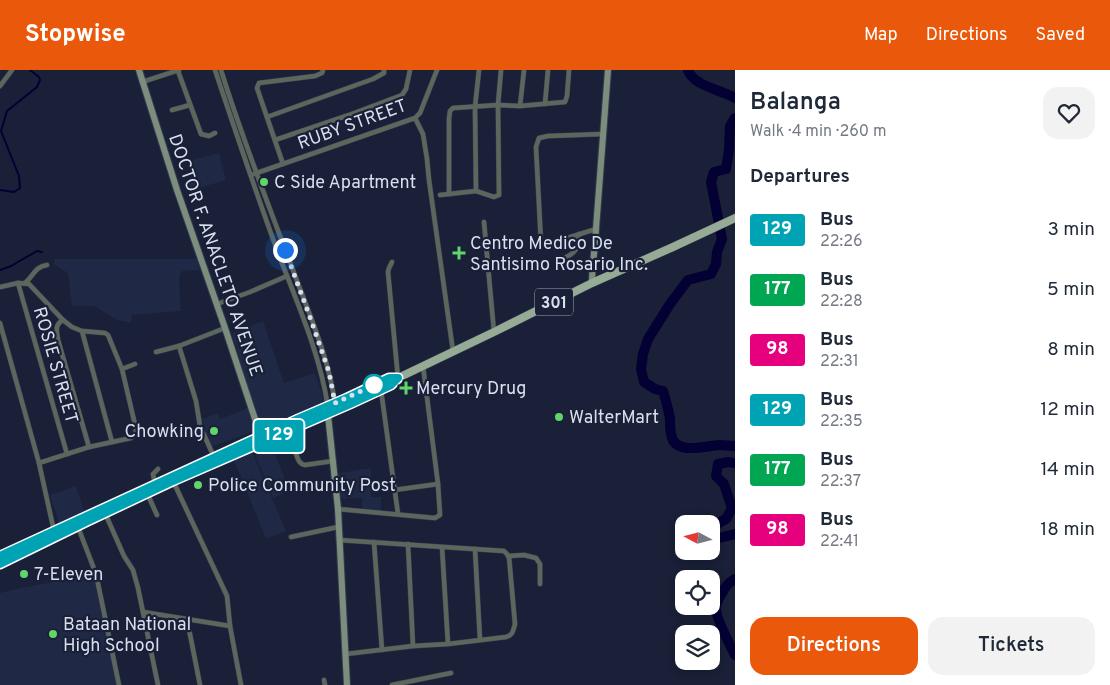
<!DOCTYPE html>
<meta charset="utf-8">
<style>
body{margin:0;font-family:Overpass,sans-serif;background:#f2f2f3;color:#1f2937;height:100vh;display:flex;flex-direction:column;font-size:19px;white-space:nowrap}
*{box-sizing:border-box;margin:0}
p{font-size:16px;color:#747a83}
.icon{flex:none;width:28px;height:28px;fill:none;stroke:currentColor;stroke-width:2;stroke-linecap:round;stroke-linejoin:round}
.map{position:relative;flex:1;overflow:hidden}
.drawer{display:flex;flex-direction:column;background:#fff;width:375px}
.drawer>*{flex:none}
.badge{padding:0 10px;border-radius:4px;font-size:18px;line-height:32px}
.needle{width:32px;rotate:277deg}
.controls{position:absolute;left:675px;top:445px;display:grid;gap:10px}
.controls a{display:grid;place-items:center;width:45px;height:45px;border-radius:10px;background:#fff;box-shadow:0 2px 8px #0003;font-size:25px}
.you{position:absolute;width:25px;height:25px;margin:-12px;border:4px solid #fff;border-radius:50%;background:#1a73e8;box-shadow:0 0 0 8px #1a73e833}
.map>.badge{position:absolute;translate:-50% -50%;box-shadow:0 0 0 2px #fff}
h2{padding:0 15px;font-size:19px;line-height:45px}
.round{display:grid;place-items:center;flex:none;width:52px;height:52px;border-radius:15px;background:#f2f2f3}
.head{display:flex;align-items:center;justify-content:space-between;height:85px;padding:0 15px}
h1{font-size:24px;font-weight:600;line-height:38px}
.cta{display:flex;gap:10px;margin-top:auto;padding:10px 15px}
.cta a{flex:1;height:58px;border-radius:15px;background:#ea580c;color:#fff;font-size:20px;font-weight:600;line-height:58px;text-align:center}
.cta a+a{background:#f2f2f3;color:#1f2937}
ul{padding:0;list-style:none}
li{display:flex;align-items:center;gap:15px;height:60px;padding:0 15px}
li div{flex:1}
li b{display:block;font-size:19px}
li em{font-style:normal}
li .badge{min-width:55px;font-weight:700;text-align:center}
header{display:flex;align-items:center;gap:30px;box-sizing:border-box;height:70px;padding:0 25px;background:#ea580c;color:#fff}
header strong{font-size:24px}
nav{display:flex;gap:28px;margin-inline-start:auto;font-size:18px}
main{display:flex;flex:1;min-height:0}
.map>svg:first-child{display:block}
</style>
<header>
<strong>Stopwise</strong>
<nav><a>Map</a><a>Directions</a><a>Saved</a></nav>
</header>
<main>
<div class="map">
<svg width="735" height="615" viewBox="0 0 735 615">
<rect width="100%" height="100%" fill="#192037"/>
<g fill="#1f2845">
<polygon points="219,83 226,110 186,122 184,114 197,111 192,90"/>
<polygon points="54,189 197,189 200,200 182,201 179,207 181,241 132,245 131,253 117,250 94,236 72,236 68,203 54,194"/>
<polygon points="263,251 284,313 315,303 325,332 263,357 251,328 232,263"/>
<polygon points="248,338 255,361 211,377 202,349 218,343 220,349"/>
<polygon points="272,377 290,421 273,428 255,385"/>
<polygon points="252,382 286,461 266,469 234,390"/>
<polygon points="371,398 371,427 381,427 381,442 362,440 362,428 341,429 339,403"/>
<polygon points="76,416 84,441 59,453 50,425"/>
<polygon points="94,503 117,615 0,615 0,523 16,519 53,512"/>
</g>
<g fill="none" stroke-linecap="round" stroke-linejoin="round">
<g stroke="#030033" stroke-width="2">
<polyline points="0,120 14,122 20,118 19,106 1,61 7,41 37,17 40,10 39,7 30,0"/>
<polyline points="0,200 11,196 37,181 42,182"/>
</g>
<g stroke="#030033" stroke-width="10">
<path d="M688,0C693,16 722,20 735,28"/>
<path d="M735,48L730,56L729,80L726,99L714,102L711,112L722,169L717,182L716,194L711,204L688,210L670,234L648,269L643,284L641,299L644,312L655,319L663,321C666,330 668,339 670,348C670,353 670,359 671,364C674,386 705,376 719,375C724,375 730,376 735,376"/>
<polyline points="711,460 715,455 726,449 732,438 724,414 716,406 718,394 728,392 735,393"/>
<polyline points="711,466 715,469 735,464"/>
<path d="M735,509C729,512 725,517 722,523C719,528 716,532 716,538C715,547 730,575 735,585"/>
</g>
<g stroke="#343b51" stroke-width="5.5">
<g id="street">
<path d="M215,0C236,63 257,126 280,188C299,237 320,285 328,337"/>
<path d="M221,0C242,68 268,134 293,200C309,244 329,288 335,334"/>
<polyline points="178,1 201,64 209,66 215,63"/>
<polyline points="142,12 179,0"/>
<polyline points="0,16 12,0"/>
<polyline points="545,34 548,0"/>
<polyline points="520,36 524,0"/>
<polyline points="172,40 190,35"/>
<polyline points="267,47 373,9 384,3 384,0"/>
<polyline points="415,48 423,64 427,89 429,110 453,281"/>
<polyline points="275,70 349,45 402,25 406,19 410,0"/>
<polyline points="283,94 257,18 259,13 315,6 322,3 323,0"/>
<polyline points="254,104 415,48 420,43 422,38 437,0"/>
<polyline points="476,121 475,37 479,0"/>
<polyline points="449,124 449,49 450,41 453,38 498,35 520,36 565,32 567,26 569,0"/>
<polyline points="440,125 476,121 494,127 499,125 498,35 501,0"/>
<polyline points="484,152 494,262"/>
<polyline points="596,159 548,174 544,175 541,173 536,77 539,68 548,66 603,64"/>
<path d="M564,188C577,183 578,177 579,164"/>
<polyline points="392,192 389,198 388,202 398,308"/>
<polyline points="18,213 67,384"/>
<path d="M25,213C34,206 34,197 47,195"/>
<polyline points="0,217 18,213 29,214 63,250 72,257 82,261 105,263 108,265 122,299 136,359 135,364 131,368 89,377 39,393"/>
<polyline points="217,234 250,222 287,206"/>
<path d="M63,250C54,255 57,262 58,270L89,377"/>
<polyline points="0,253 39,393 54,461"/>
<polyline points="82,261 112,372"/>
<polyline points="179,276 196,331 200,356 214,387"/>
<polyline points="156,282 179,276 225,258"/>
<polyline points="122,299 135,294"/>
<polyline points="381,320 398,444"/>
<path d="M296,384C298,389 299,394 305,395L333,391"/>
<polyline points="173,411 227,526 230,556 241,615"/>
<polyline points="155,414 153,404 158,399"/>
<polyline points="394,420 438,414"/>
<polyline points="147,423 157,445"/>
<polyline points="338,439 435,448 440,445 438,414 423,296"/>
<polyline points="105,443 124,486 133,500 138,518 158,615"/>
<polyline points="78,457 96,504 119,615"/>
<polyline points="291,467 338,457"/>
<path d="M339,470L504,481L507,484L509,487L515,554C513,561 513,565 506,567L448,574L413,576L346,584"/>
<polyline points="374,472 382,580"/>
<polyline points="408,474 413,576"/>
<polyline points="442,477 448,574"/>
<polyline points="475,479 480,570"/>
<polyline points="508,486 524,485 536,488 540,494 540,514"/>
<polyline points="143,542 230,556"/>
<polyline points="187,549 200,615"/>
<polyline points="324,610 325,615"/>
<polyline points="392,615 451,603"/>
</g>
</g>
<g stroke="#343b51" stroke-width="8">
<g id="secondary">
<polyline points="139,0 177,120 225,258 257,355 264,368"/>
<path d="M592,213C592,199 594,186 595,172L608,0"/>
<polyline points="328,345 338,439 347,615"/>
</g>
</g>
<g stroke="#343b51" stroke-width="9">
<g id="primary">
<polyline points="208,390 389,308 398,308"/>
<polyline points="0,486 93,443"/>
<polyline points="0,494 88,451 173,411 350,334 391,315 398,308 494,262 592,213 673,177 735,148"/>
</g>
</g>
<use href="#street" stroke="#5c665c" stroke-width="4.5"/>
<use href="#secondary" stroke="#7d8d7d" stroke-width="6"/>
<use href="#primary" stroke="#96ab96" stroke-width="8"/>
</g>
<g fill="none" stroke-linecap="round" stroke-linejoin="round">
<g stroke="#fff" stroke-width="11">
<polyline id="line" points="0,486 298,349 347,328 389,308 398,308 391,315 350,334 173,411 88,451 0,494"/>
</g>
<use href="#line" stroke="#00a3b4" stroke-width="8"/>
<polyline stroke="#d9dfef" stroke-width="5" stroke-dasharray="0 9" points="285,180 311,250 329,302 335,333 374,315"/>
</g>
<g fill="#61d46a" stroke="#192037" stroke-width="2">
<circle cx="264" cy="112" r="5"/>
<path d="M456.5 175.5h5v5h5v5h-5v5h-5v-5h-5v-5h5z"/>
<path d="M403.5 310.5h5v5h5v5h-5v5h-5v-5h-5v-5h5z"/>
<circle cx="559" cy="347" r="5"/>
<circle cx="214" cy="361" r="5"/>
<circle cx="198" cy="415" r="5"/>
<circle cx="24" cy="504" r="5"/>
<circle cx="53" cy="564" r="5"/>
</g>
<circle fill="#fff" stroke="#00a3b4" stroke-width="2.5" cx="374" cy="315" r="10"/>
<g text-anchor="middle" stroke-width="4.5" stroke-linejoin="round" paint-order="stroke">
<rect fill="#192037" stroke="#9fa6b8" stroke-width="1" x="535" y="218.5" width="38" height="27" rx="4"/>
<g font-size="16" font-weight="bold" fill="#d9dfef">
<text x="554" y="238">301</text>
</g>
<g font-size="18" fill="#d9dfef" stroke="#192037">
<text transform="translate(352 54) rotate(-20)" y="6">RUBY STREET</text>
<text transform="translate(216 185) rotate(71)" y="6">DOCTOR F. ANACLETO AVENUE</text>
<text transform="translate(56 295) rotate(74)" y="6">ROSIE STREET</text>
</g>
<g font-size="18" fill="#d9dfef" stroke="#192037" text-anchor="start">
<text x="274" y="118">C Side Apartment</text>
<text x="470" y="179">Centro Medico De<tspan x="470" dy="21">Santisimo Rosario Inc.</tspan></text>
<text x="416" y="324">Mercury Drug</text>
<text x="569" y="353">WalterMart</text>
<text x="204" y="367" text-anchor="end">Chowking</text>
<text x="208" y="421">Police Community Post</text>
<text x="34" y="510">7-Eleven</text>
<text x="63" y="560">Bataan National<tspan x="63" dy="21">High School</tspan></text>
</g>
</g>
</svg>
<div class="controls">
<a><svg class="needle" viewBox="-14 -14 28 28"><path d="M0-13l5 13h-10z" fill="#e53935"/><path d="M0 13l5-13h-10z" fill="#747a83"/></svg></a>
<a><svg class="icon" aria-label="locate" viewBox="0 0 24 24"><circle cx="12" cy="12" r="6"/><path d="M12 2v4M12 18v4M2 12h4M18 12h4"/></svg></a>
<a><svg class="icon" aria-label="layers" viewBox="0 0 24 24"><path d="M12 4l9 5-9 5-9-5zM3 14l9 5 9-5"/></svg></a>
</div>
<div class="you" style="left:285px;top:180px"></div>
<b class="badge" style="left:279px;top:366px;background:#00a3b4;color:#fff">129</b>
</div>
<section class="drawer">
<div class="head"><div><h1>Balanga</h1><p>Walk · 4 min · 260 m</p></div><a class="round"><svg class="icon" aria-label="heart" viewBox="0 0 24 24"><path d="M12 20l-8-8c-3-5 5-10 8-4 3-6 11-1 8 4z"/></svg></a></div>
<h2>Departures</h2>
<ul>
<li><span class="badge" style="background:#00a3b4;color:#fff">129</span><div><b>Bus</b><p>22:26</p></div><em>3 min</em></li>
<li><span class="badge" style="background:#00a651;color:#fff">177</span><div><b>Bus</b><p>22:28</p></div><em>5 min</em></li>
<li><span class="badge" style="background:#e6007e;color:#fff">98</span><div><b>Bus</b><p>22:31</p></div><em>8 min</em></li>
<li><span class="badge" style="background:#00a3b4;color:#fff">129</span><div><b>Bus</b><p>22:35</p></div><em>12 min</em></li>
<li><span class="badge" style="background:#00a651;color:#fff">177</span><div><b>Bus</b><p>22:37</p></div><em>14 min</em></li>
<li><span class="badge" style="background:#e6007e;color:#fff">98</span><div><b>Bus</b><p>22:41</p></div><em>18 min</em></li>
</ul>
<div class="cta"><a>Directions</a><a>Tickets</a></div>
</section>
</main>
